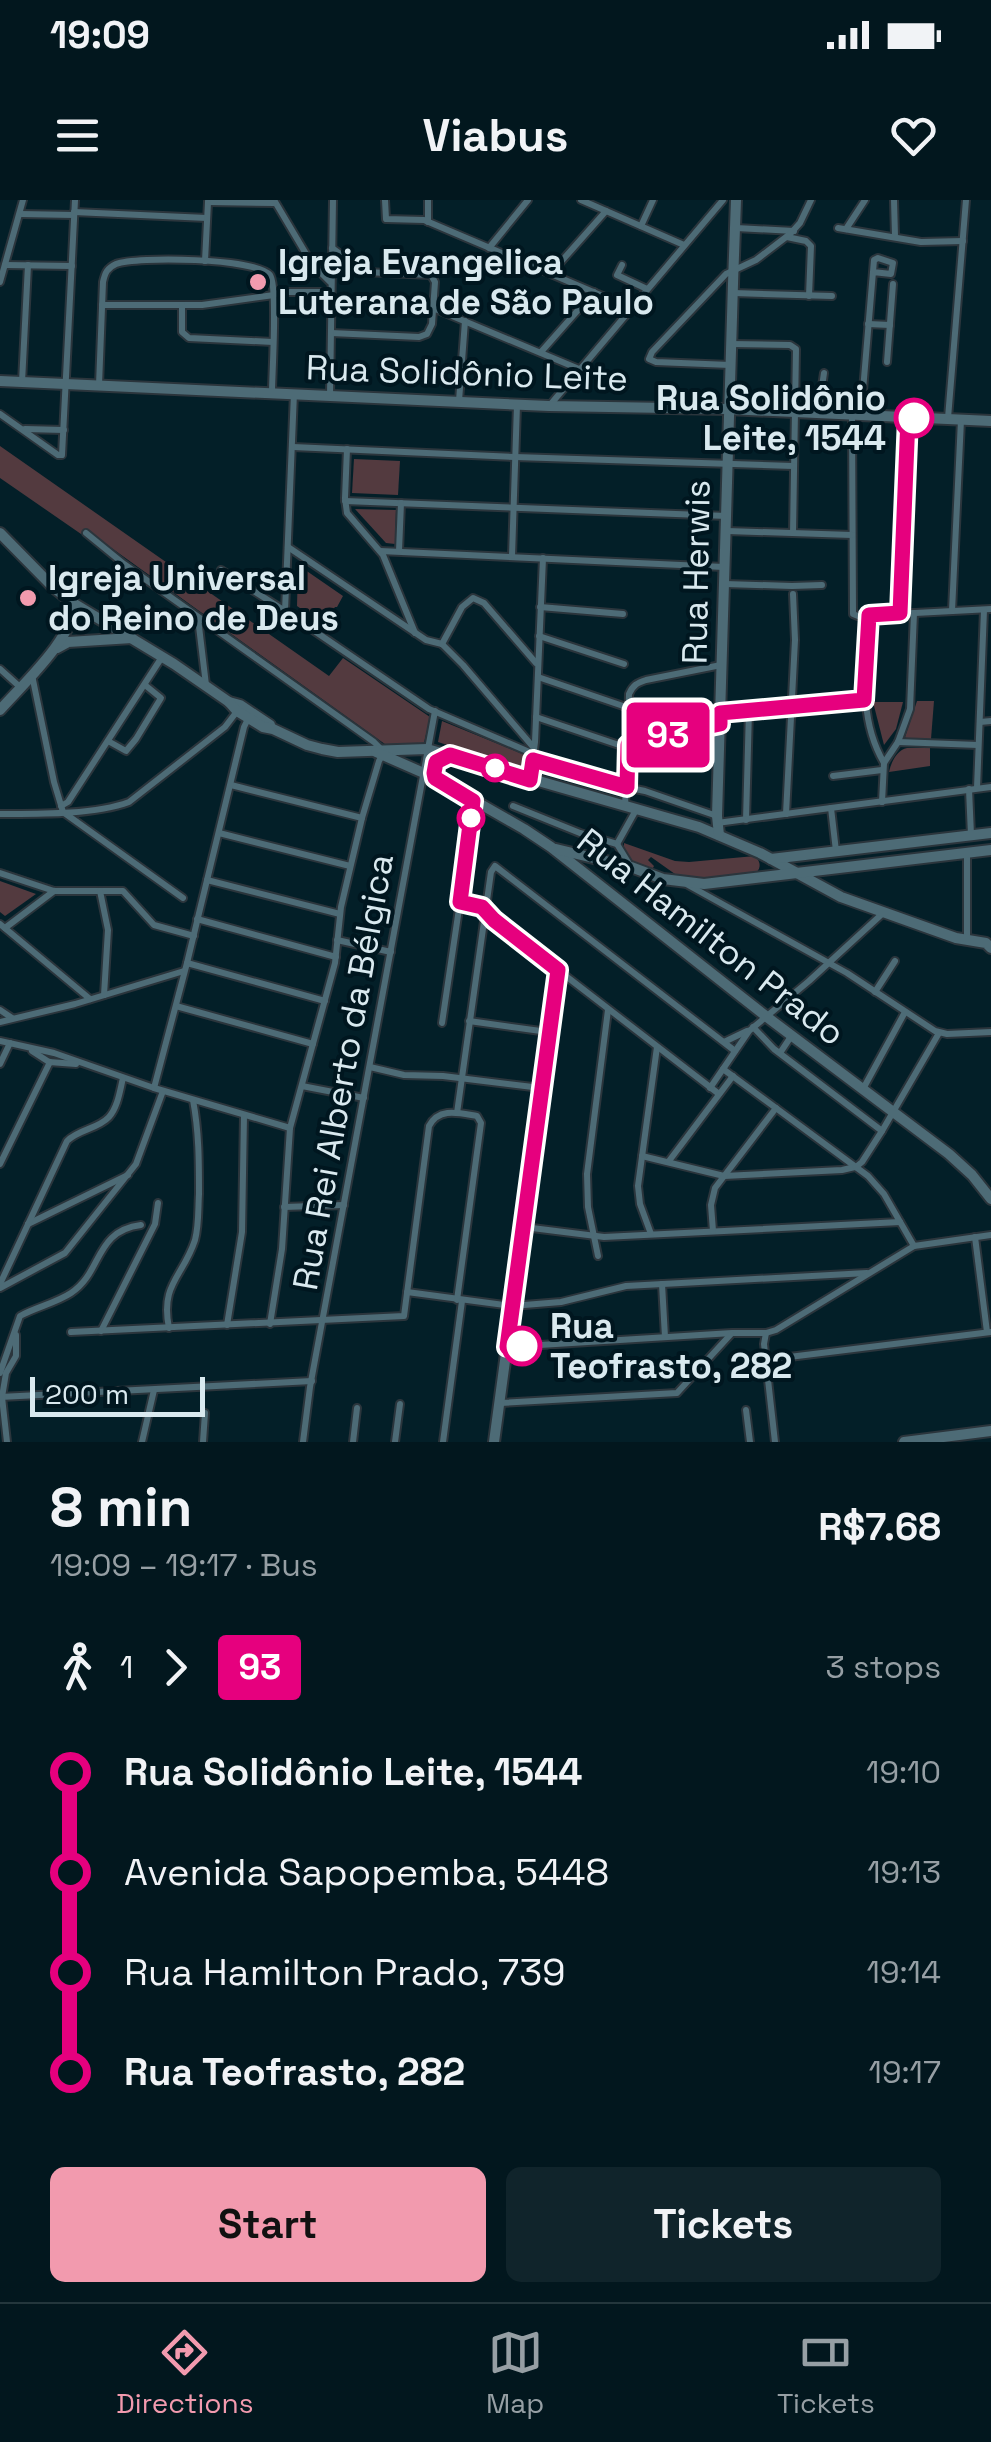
<!DOCTYPE html>
<meta charset="utf-8">
<style>
body{margin:0;font-family:"Space Grotesk",sans-serif;background:#10242b;color:#f1f3f6;height:100vh;display:flex;flex-direction:column;font-size:38px;white-space:nowrap}
*{box-sizing:border-box;margin:0}
p{font-size:32px;color:#969fa4}
.icon{flex:none;width:55px;height:55px;fill:none;stroke:currentColor;stroke-width:2;stroke-linecap:round;stroke-linejoin:round}
.map{position:relative;height:1242px;overflow:hidden}
.side{display:flex;flex-direction:column;background:#02171e;flex:1}
.side>*{flex:none}
.badge{padding:0 20px;border-radius:8px;font-size:35px;line-height:65px}
.scale{position:absolute;left:30px;bottom:25px;width:175px;box-sizing:border-box;padding-left:10px;border:5px solid #d9e9ef;border-top:0;font-size:28px;line-height:35px;white-space:nowrap;color:#d9e9ef;-webkit-text-stroke:8px #00161f;paint-order:stroke}
.map>.badge{position:absolute;translate:-50% -50%;box-shadow:0 0 0 5px #fff}
.legs{display:flex;align-items:center;gap:15px;height:110px;padding:0 50px;font-size:32px}
.legs p{margin-inline-start:auto}
.summary{display:flex;align-items:center;justify-content:space-between;height:170px;padding:0 50px}
h1{font-size:55px;font-weight:800;line-height:75px}
.action{display:flex;gap:20px;margin-top:auto;padding:20px 50px}
.action a{flex:1;height:115px;border-radius:15px;background:#f29aae;color:#111;font-size:40px;font-weight:800;line-height:115px;text-align:center}
.action a+a{background:#10242b;color:#f1f3f6}
ul{padding:0 50px;list-style:none}
li{display:flex;align-items:center;gap:35px;height:100px;font-size:38px}
li i{display:grid;place-items:center;width:15px;height:100%;margin:0 12px;background:currentColor}
li i::after{content:'';width:25px;height:25px;margin:-12px;border:8px solid;border-radius:50%;background:#02171e}
li p{margin-inline-start:auto}
li:first-child i{background:linear-gradient(#0000 50%,currentColor 0)}
li:last-child i{background:linear-gradient(currentColor 50%,#0000 0)}
.status{display:flex;justify-content:space-between;align-items:center;height:70px;padding:0 50px;background:#02171e;direction:ltr}
.status svg{height:28px;fill:currentColor}
header{display:flex;justify-content:space-between;align-items:center;height:130px;padding:0 50px;background:#02171e;font-size:45px;font-weight:800}
.tab-bar{display:flex;justify-content:space-around;align-items:center;height:140px;border-top:2px solid #23363c;background:#02171e;font-size:28px;color:#969fa4}
.tab-bar a{display:grid;justify-items:center;gap:5px}
.tab-bar .current{color:#f29aae}
.map>svg:first-child{display:block}
</style>
<div class="status"><b>19:09</b><svg viewBox="0 0 49 12"><path d="M0 12V9h3v3zM5 12V6h3v6zM10 12V3h3v9zM15 12V0h3v12zM26 1h20v11H26zM47 4h2v5h-2z"/></svg></div>
<header><svg class="icon" aria-label="menu" viewBox="0 0 24 24"><path d="M4 6h16M4 12h16M4 18h16"/></svg>Viabus<svg class="icon" aria-label="heart" viewBox="0 0 24 24"><path d="M12 20l-8-8c-3-5 5-10 8-4 3-6 11-1 8 4z"/></svg></header>
<div class="map">
<svg width="991" height="1242" viewBox="0 0 991 1242">
<rect width="100%" height="100%" fill="#031f28"/>
<g fill="#533a3f">
<polygon points="0,246 329,476 343,458 430,517 424,543 420,547 389,547 85,329 81,334 0,278"/>
<polygon points="354,259 400,261 398,295 352,293"/>
<polygon points="355,309 396,310 395,344 386,343"/>
<polygon points="298,365 343,396 337,407 335,407 323,424 297,406"/>
<polygon points="917,501 934,501 931,539 907,540 905,537"/>
<polygon points="873,502 903,502 896,529 884,545"/>
<polygon points="442,521 525,555 528,562 526,571 438,542"/>
<path d="M907,548H930V566L889,572C891,562 897,550 907,548Z"/>
<path d="M624,643L675,661L689,662L755,656C762,663 761,670 753,675L711,680L682,679L651,657L648,660L654,666L653,668L635,666L624,649Z"/>
<polygon points="0,681 36,694 5,716 0,712"/>
</g>
<g fill="none" stroke-linecap="round" stroke-linejoin="round">
<g stroke="#2b353c" stroke-width="10">
<g id="street">
<polyline points="274,0 312,64 330,82"/>
<polyline points="385,0 386,19 424,20 631,108"/>
<polyline points="581,0 684,45"/>
<polyline points="894,0 895,36"/>
<polyline points="208,2 274,3"/>
<polyline points="74,12 207,18"/>
<polyline points="20,14 74,15"/>
<polyline points="428,22 428,0"/>
<polyline points="641,26 653,0"/>
<polyline points="736,28 794,31"/>
<polyline points="838,28 921,42 963,41"/>
<polyline points="846,29 865,0"/>
<polyline points="787,37 806,41 811,46 809,96"/>
<polyline points="489,48 528,0"/>
<polyline points="205,61 208,2"/>
<polyline points="5,65 72,66"/>
<polyline points="622,65 617,75 647,89"/>
<polyline points="551,73 606,11"/>
<polyline points="0,82 23,0"/>
<polyline points="733,93 832,96"/>
<polyline points="102,105 202,105 274,95 280,92 331,92"/>
<polyline points="182,106 182,132 189,138 273,142"/>
<polyline points="433,108 579,169"/>
<polyline points="868,124 890,125"/>
<polyline points="331,133 419,137 427,134 432,124 435,82 431,75 365,72 332,48"/>
<polyline points="731,144 790,145 796,149 793,333"/>
<polyline points="541,152 594,92"/>
<polyline points="887,162 893,84"/>
<polyline points="730,165 656,162 649,159 652,152 726,74 756,60 790,34 800,23 811,0"/>
<polyline points="22,182 28,65"/>
<path d="M99,185L103,82C105,73 107,68 116,64C136,56 256,58 270,75C278,86 272,173 272,192"/>
<polyline points="330,195 333,0"/>
<polyline points="459,201 465,121"/>
<polyline points="550,205 723,0"/>
<polyline points="0,214 58,255 62,255 75,0"/>
<polyline points="818,214 824,173"/>
<polyline points="861,214 874,60 878,58 893,63 891,74 873,72"/>
<polyline points="852,215 853,414 858,416 991,409"/>
<polyline points="948,218 966,0"/>
<polyline points="25,229 64,230"/>
<polyline points="293,247 515,257 793,266"/>
<polyline points="347,249 345,298 347,313 383,355 415,433"/>
<polyline points="345,301 727,316"/>
<polyline points="727,331 852,335"/>
<polyline points="86,333 124,364 374,542 382,550"/>
<polyline points="288,347 426,440 442,444"/>
<polyline points="380,351 724,367"/>
<polyline points="399,351 401,303"/>
<polyline points="512,356 517,205"/>
<polyline points="221,370 285,411 429,509 534,554"/>
<polyline points="725,384 792,386 822,385"/>
<polyline points="540,407 623,414"/>
<polyline points="285,411 294,193"/>
<polyline points="952,411 961,220"/>
<polyline points="900,413 909,217"/>
<path d="M869,415C866,466 857,517 884,563"/>
<polyline points="198,418 206,485"/>
<polyline points="539,436 624,464"/>
<polyline points="442,444 462,407 473,398 484,403 536,463"/>
<polyline points="442,444 463,465 534,548"/>
<polyline points="0,469 20,487"/>
<polyline points="32,475 54,582 63,612 183,698"/>
<polyline points="538,477 629,508"/>
<polyline points="721,513 864,500"/>
<polyline points="536,517 622,546 719,524"/>
<polyline points="980,522 991,521"/>
<polyline points="108,541 126,551 136,539 161,498 145,485"/>
<polyline points="898,542 978,545"/>
<polyline points="533,560 616,585 645,591 717,616"/>
<polyline points="833,576 882,570"/>
<polyline points="530,579 535,542 543,358"/>
<polyline points="231,585 362,618"/>
<polyline points="977,588 984,410"/>
<polyline points="969,589 971,635"/>
<polyline points="882,602 884,563 898,542 910,509 914,413"/>
<polyline points="61,606 68,602 162,457"/>
<polyline points="513,606 580,633 617,644"/>
<path d="M625,607L629,494C633,485 637,483 646,480L721,465"/>
<polyline points="831,608 836,651"/>
<path d="M0,614C38,614 94,615 129,602L225,527L238,510"/>
<polyline points="786,614 795,440 793,394"/>
<polyline points="746,620 749,510"/>
<polyline points="717,623 991,587"/>
<polyline points="219,633 350,666"/>
<polyline points="617,644 636,610"/>
<polyline points="617,644 631,667"/>
<polyline points="0,673 54,691 123,691 154,725 194,736"/>
<polyline points="207,680 340,714"/>
<polyline points="688,685 847,773 935,831 947,834 991,832"/>
<polyline points="100,691 108,730 104,795"/>
<polyline points="197,719 336,757"/>
<polyline points="0,724 90,799"/>
<polyline points="5,728 54,691"/>
<polyline points="967,739 967,653"/>
<polyline points="337,740 391,752"/>
<polyline points="187,763 325,801"/>
<polyline points="558,770 719,894"/>
<polyline points="875,792 895,761"/>
<polyline points="176,806 313,844"/>
<polyline points="0,810 12,818"/>
<polyline points="469,821 548,832"/>
<polyline points="0,822 75,804 184,771"/>
<polyline points="442,823 460,702"/>
<polyline points="753,827 774,849 882,931"/>
<polyline points="0,841 54,853 154,888 290,928"/>
<polyline points="724,842 747,831"/>
<polyline points="32,851 49,862 76,864"/>
<polyline points="780,853 792,835"/>
<polyline points="0,864 10,843"/>
<polyline points="370,867 404,875 443,876 541,888"/>
<polyline points="723,869 868,976 884,994 914,1046"/>
<polyline points="302,886 364,898"/>
<polyline points="154,888 187,763 244,527 249,517"/>
<polyline points="710,888 749,831 809,781 882,714"/>
<polyline points="863,889 905,812"/>
<polyline points="457,913 491,672 495,666 735,851"/>
<polyline points="642,956 724,976 842,970 855,967"/>
<polyline points="669,961 733,876"/>
<polyline points="0,964 50,862"/>
<polyline points="856,967 862,962 882,931 939,833"/>
<polyline points="284,1007 344,1005"/>
<polyline points="28,1024 128,975"/>
<polyline points="524,1027 604,1037 900,1022"/>
<polyline points="713,1031 711,1005 715,988 776,908"/>
<polyline points="651,1034 640,1004 638,986 657,847"/>
<polyline points="975,1037 987,1132"/>
<polyline points="598,1056 588,1007 587,974 608,810"/>
<path d="M0,1084L67,941C79,929 98,929 109,917C118,907 120,890 123,878"/>
<polyline points="662,1084 665,1137"/>
<polyline points="0,1088 65,1053 136,964 163,891"/>
<polyline points="407,1092 512,1106 561,1102 626,1086 867,1073"/>
<polyline points="270,1124 282,1049 290,928 335,763 341,707 362,618 379,561 383,554"/>
<polyline points="227,1125 242,1032 244,915"/>
<path d="M169,1128C160,1084 183,1077 195,1040C199,1025 198,1009 199,994C199,961 199,932 193,900"/>
<polyline points="101,1131 155,1024 158,1003"/>
<path d="M71,1132L404,1116L429,926C439,907 459,913 477,916L481,923L457,1100"/>
<polyline points="766,1133 764,1144 775,1242"/>
<polyline points="507,1147 732,1133 766,1133 776,1130 914,1046 991,1035"/>
<polyline points="765,1160 991,1132"/>
<path d="M0,1173L20,1116C36,1107 56,1103 71,1093C103,1072 94,1031 141,1025"/>
<polyline points="0,1197 312,1181"/>
<polyline points="500,1203 677,1193 731,1134"/>
<polyline points="746,1210 750,1242"/>
<polyline points="7,1242 2,1197 6,1173 16,1156 16,1135"/>
<polyline points="142,1242 154,1190"/>
<polyline points="203,1242 205,1213"/>
<polyline points="303,1242 310,1187 435,511"/>
<polyline points="353,1242 357,1208"/>
<polyline points="395,1242 400,1204"/>
<polyline points="443,1242 462,1101"/>
</g>
</g>
<g stroke="#2b353c" stroke-width="14">
<g id="secondary">
<polyline points="0,181 549,206 728,209 991,221"/>
<polyline points="0,333 52,386 73,403 174,464 229,502 240,505 270,525"/>
<polyline points="57,448 68,442 132,438"/>
<polyline points="229,502 237,511 263,527 273,529 307,545 322,549 338,552 427,549 699,627 760,653 841,697 956,738 986,743 991,748"/>
<path d="M0,510C21,486 78,434 73,403"/>
<polyline points="376,552 435,578 524,629 551,647 767,817 949,954 972,975 991,999"/>
<polyline points="473,601 460,702 482,707 495,721 558,770 494,1242"/>
<path d="M719,635L717,616C725,410 728,205 736,0"/>
<polyline points="556,649 631,667 663,679 704,684 991,650"/>
<polyline points="771,659 991,633"/>
<polyline points="904,1242 991,1231"/>
</g>
</g>
<use href="#street" stroke="#4d6b76" stroke-width="6"/>
<use href="#secondary" stroke="#4d6b76" stroke-width="10"/>
</g>
<g fill="none" stroke-linecap="round" stroke-linejoin="round">
<g stroke="#fff" stroke-width="22">
<polyline id="line-1" points="522,1146 507,1147 558,770 494,720 482,707 460,702 473,601 435,578 434,573 436,562 450,555 530,580 533,560 627,587 628,545 636,542 720,524 720,513 864,500 869,415 900,413 908,218 914,218"/>
</g>
<use href="#line-1" stroke="#e6007e" stroke-width="15"/>
</g>
<g fill="#f29aae" stroke="#00161f" stroke-width="4">
<circle cx="258" cy="82" r="10"/>
<circle cx="28" cy="398" r="10"/>
</g>
<g fill="#fff" stroke="#e6007e" stroke-width="5">
<circle cx="914" cy="218" r="18"/>
<circle cx="495" cy="568" r="12"/>
<circle cx="471" cy="618" r="12"/>
<circle cx="522" cy="1146" r="18"/>
</g>
<g text-anchor="middle" stroke-width="8" stroke-linejoin="round" paint-order="stroke">
<g font-size="35" font-weight="bold" fill="#d9e9ef" stroke="#00161f" text-anchor="start">
<text x="278" y="74">Igreja Evangelica<tspan x="278" dy="40">Luterana de São Paulo</tspan></text>
<text x="48" y="390">Igreja Universal<tspan x="48" dy="40">do Reino de Deus</tspan></text>
</g>
<g font-size="35" fill="#d9e9ef" stroke="#00161f">
<text transform="translate(467 173) rotate(2)" y="12">Rua Solidônio Leite</text>
<text transform="translate(696 372) rotate(-89)" y="12">Rua Herwis</text>
<text transform="translate(711 737) rotate(38)" y="12">Rua Hamilton Prado</text>
<text transform="translate(343 872) rotate(-80)" y="12">Rua Rei Alberto da Bélgica</text>
</g>
<g font-size="35" font-weight="bold" fill="#d9e9ef" stroke="#00161f" text-anchor="end">
<text x="886" y="210">Rua Solidônio<tspan x="886" dy="40">Leite, 1544</tspan></text>
<text x="550" y="1138" text-anchor="start">Rua<tspan x="550" dy="40">Teofrasto, 282</tspan></text>
</g>
</g>
</svg>
<div class="scale">200 m</div>
<b class="badge" style="left:668px;top:535px;background:#e6007e;color:#fff">93</b>
</div>
<section class="side">
<div class="summary"><div><h1>8 min</h1><p>19:09 – 19:17 · Bus</p></div><b>R$7.68</b></div>
<div class="legs"><svg class="icon" aria-label="walk" viewBox="0 0 24 24"><circle cx="13" cy="4" r="2"/><path d="M13 8l-2 6 4 7M11 14l-3 7M7 12l3-4h3l4 4"/></svg>1<svg class="icon" aria-label="forward" viewBox="0 0 24 24"><path d="M9 5l7 7-7 7"/></svg><b class="badge" style="background:#e6007e;color:#fff">93</b><p>3 stops</p></div>
<ul>
<li><i style="color:#e6007e"></i><b>Rua Solidônio Leite, 1544</b><p>19:10</p></li>
<li><i style="color:#e6007e"></i><span>Avenida Sapopemba, 5448</span><p>19:13</p></li>
<li><i style="color:#e6007e"></i><span>Rua Hamilton Prado, 739</span><p>19:14</p></li>
<li><i style="color:#e6007e"></i><b>Rua Teofrasto, 282</b><p>19:17</p></li>
</ul>
<div class="action"><a>Start</a><a>Tickets</a></div>
</section>
<nav class="tab-bar">
<a class="current"><svg class="icon" aria-label="directions" viewBox="0 0 24 24"><path d="M12 3l9 9-9 9-9-9zM9 14v-3h6M13 9l2 2-2 2"/></svg>Directions</a>
<a><svg class="icon" aria-label="map" viewBox="0 0 24 24"><path d="M3 6l6-2 6 2 6-2v14l-6 2-6-2-6 2zM9 4v14M15 6v14"/></svg>Map</a>
<a><svg class="icon" aria-label="tickets" viewBox="0 0 24 24"><path d="M3 7h18v10H3zM15 7v10"/></svg>Tickets</a>
</nav>
